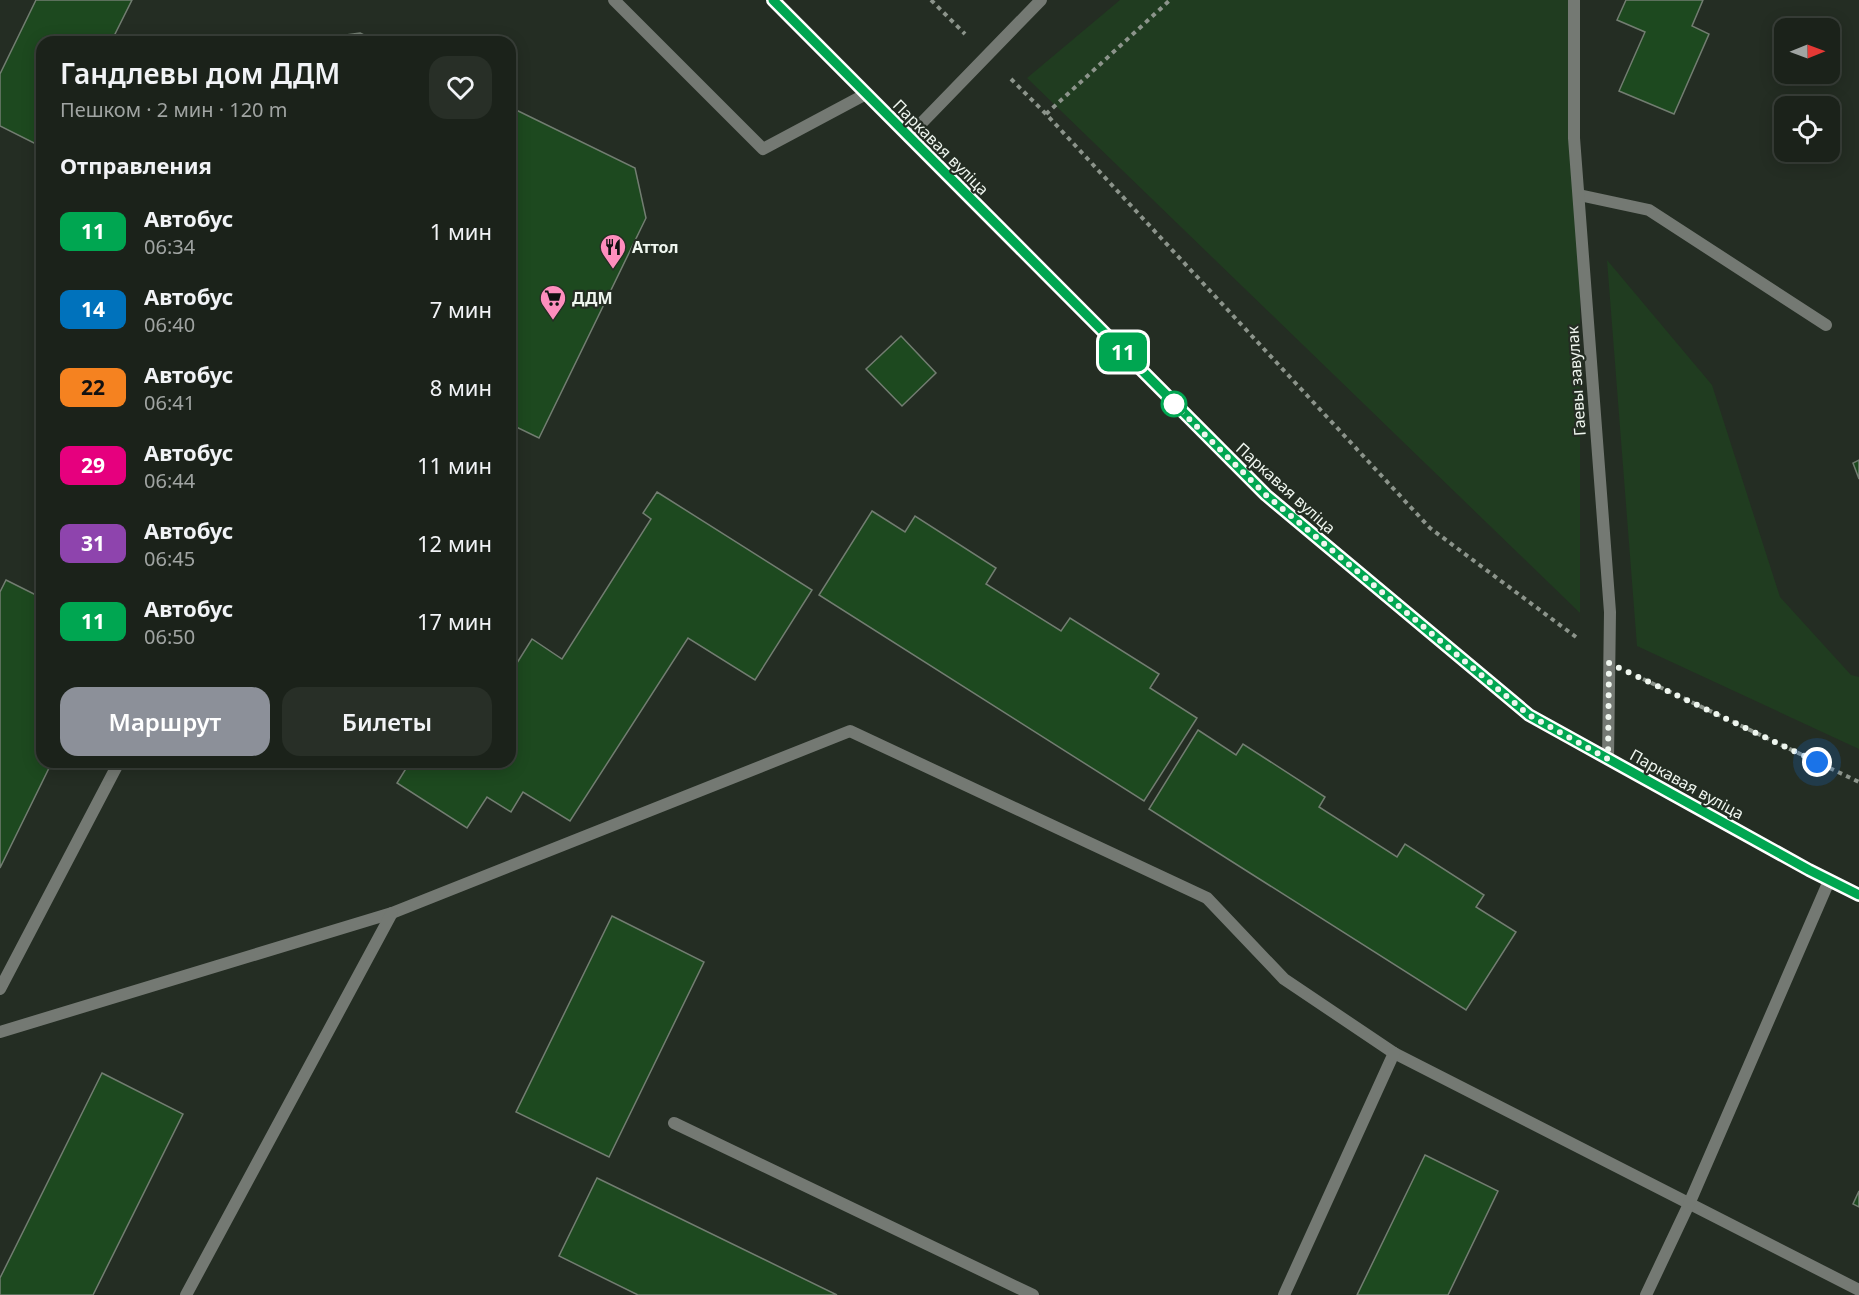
<!DOCTYPE html>
<html lang="ru">
<meta charset="utf-8">
<style>
body{margin:0;font-family:"Noto Sans",sans-serif;background:#282f27;color:#f1f3f6;height:100vh;display:flex;flex-direction:column;font-size:22px;white-space:nowrap}
*{box-sizing:border-box;margin:0}
p{font-size:20px;color:#a0a4a2}
.icon{flex:none;width:33px;height:33px;fill:none;stroke:currentColor;stroke-width:2;stroke-linecap:round;stroke-linejoin:round}
.map{position:relative;flex:1;overflow:hidden}
.drawer{position:absolute;left:36px;top:36px;width:480px;height:732px;display:flex;flex-direction:column;background:#1b221a;border-radius:18px;box-shadow:0 3px 15px #0003,0 0 0 2px #393f39}
.drawer>*{flex:none}
.badge{padding:0 12px;border-radius:9px;font-size:21px;line-height:39px}
.needle{width:39px;rotate:89deg}
.tools{position:absolute;left:1774px;top:18px;display:grid;gap:12px}
.tools a{display:grid;place-items:center;width:66px;height:66px;border-radius:12px;background:#1b221a;box-shadow:0 3px 15px #0003,0 0 0 2px #393f39;font-size:30px}
.you{position:absolute;width:30px;height:30px;margin:-15px;border:4px solid #fff;border-radius:50%;background:#1a73e8;box-shadow:0 0 0 9px #1a73e833}
.map>.badge{position:absolute;translate:-50% -50%;box-shadow:0 0 0 3px #fff}
h2{padding:0 24px;font-size:22px;line-height:54px}
.round{display:grid;place-items:center;flex:none;width:63px;height:63px;border-radius:18px;background:#282f27}
.overview{display:flex;align-items:center;justify-content:space-between;height:102px;padding:0 24px}
h1{font-size:28px;font-weight:600;line-height:45px}
.action{display:flex;gap:12px;margin-top:auto;padding:12px 24px}
.action a{flex:1;height:69px;border-radius:18px;background:#8c9099;color:#fff;font-size:24px;font-weight:600;line-height:69px;text-align:center}
.action a+a{background:#282f27;color:#f1f3f6}
ul{padding:0;list-style:none}
li{display:flex;align-items:center;gap:18px;height:78px;padding:0 24px}
li div{flex:1}
li b{display:block;font-size:22px}
li em{font-style:normal}
li .badge{min-width:66px;font-weight:700;text-align:center}
.map>svg:first-child{display:block}
</style>
<div class="map">
<svg width="1859" height="1295" viewBox="0 0 1859 1295">
<rect width="100%" height="100%" fill="#242d23"/>
<g fill="#203c20">
<polygon points="1120,0 1580,0 1580,613 1027,78"/>
<polygon points="1607,260 1712,385 1780,597 1851,675 1859,677 1859,749 1637,646"/>
</g>
<g fill="#1d491f" stroke="#727d71" stroke-width="1.5">
<polygon points="36,0 132,0 111,42 42,42 42,147 0,126 0,74"/>
<polygon points="1626,0 1703,0 1692,26 1709,34 1674,114 1619,91 1645,32 1617,20"/>
<polygon points="360,33 378,42 316,42 317,39"/>
<polygon points="510,107 635,168 646,218 539,438 510,424"/>
<polygon points="901,336 936,373 902,406 866,369"/>
<polygon points="1859,460 1859,479 1853,463"/>
<polygon points="657,492 812,590 755,680 688,638 570,821 523,792 511,812 487,797 467,828 397,783 410,762 510,762 510,674 532,639 562,659 651,519 643,513"/>
<polygon points="872,511 905,532 915,516 996,568 986,584 1061,631 1070,618 1159,674 1150,688 1197,718 1144,801 819,595"/>
<polygon points="6,580 42,598 42,762 52,762 0,868 0,592"/>
<polygon points="1198,730 1236,755 1243,744 1325,797 1319,807 1397,857 1405,844 1484,895 1476,907 1516,932 1466,1010 1149,809"/>
<polygon points="612,916 704,962 609,1157 516,1112"/>
<polygon points="102,1073 183,1114 93,1295 0,1295 0,1278"/>
<polygon points="1425,1155 1498,1191 1448,1295 1357,1295"/>
<polygon points="597,1178 837,1295 638,1295 559,1256"/>
<polygon points="1859,1191 1859,1207 1853,1204"/>
</g>
<g fill="none" stroke-linecap="round" stroke-linejoin="round">
<g stroke="#8c948b" stroke-width="4" stroke-dasharray="4.5 4.5" stroke-linecap="butt">
<polyline points="931,0 965,34"/>
<polyline points="1011,79 1046,114 1430,528 1576,637"/>
<polyline points="1046,114 1170,0"/>
<polyline points="1643,679 1859,782"/>
</g>
<g stroke="#747973" stroke-width="12">
<polyline points="614,0 763,149 866,94"/>
<polyline points="908,137 1041,0"/>
<polyline points="1579,195 1649,210 1826,325"/>
<polyline points="0,989 119,762"/>
<polyline points="0,1032 392,913 850,731 1207,898 1284,979 1394,1053 1859,1290"/>
<polyline points="674,1123 1033,1295"/>
<polyline points="186,1295 392,913"/>
<polyline points="1284,1295 1394,1053"/>
<polyline points="1646,1295 1689,1204 1829,881"/>
</g>
<polyline stroke="#747973" stroke-width="12" points="1574,0 1574,138 1610,612 1608,759"/>
<polyline stroke="#9da59d" stroke-width="12" points="773,0 1266,495 1529,715 1829,881 1859,895"/>
</g>
<g fill="none" stroke-linecap="round" stroke-linejoin="round">
<g stroke="#fff" stroke-width="14">
<polyline id="line" points="773,0 1266,495 1529,715 1809,870 1859,895"/>
</g>
<use href="#line" stroke="#00a651" stroke-width="9"/>
<polyline stroke="#eff6ef" stroke-width="6" stroke-dasharray="0 10.8" points="1174,404 1266,495 1529,715 1608,759 1609,663 1817,762"/>
</g>
<defs>
<g id="restaurant-pin" transform="scale(1.35)"><path d="M0 17L-7.5 6A9.5 9.5 0 1 1 7.5 6Z" fill="#fe8ebd" stroke="#242d23"/><path d="M-5-6h1v4h1v-4h1v4h1v-4h1v5L-1.5 .5V6h-2V.5L-5-1ZM5-6V6H3V1.5H1.5Q1.5-4 5-6Z" fill="#111"/></g>
<g id="supermarket-pin" transform="scale(1.35)"><path d="M0 17L-7.5 6A9.5 9.5 0 1 1 7.5 6Z" fill="#fe8ebd" stroke="#242d23"/><path d="M-6-5.5h2.5l.6 2H6L4.5 2H-2.5L-4.4-4H-6ZM-1.5 3.2a1.3 1.3 0 1 0 .1 0ZM3 3.2a1.3 1.3 0 1 0 .1 0Z" fill="#111"/></g>
</defs>
<g fill-rule="evenodd">
<use href="#restaurant-pin" x="613" y="247"/>
<use href="#supermarket-pin" x="553" y="298"/>
</g>
<circle fill="#fff" stroke="#00a651" stroke-width="3" cx="1174" cy="404" r="12"/>
<g text-anchor="middle" stroke-width="4.5" stroke-linejoin="round" paint-order="stroke">
<g font-size="16" fill="#eff6ef" stroke="#242d23">
<text transform="translate(941 147) rotate(45)" y="6">Паркавая вуліца</text>
<text transform="translate(1576 381) rotate(-94)" y="6">Гаевы завулак</text>
<text transform="translate(1286 488) rotate(42)" y="6">Паркавая вуліца</text>
<text transform="translate(1687 784) rotate(29)" y="6">Паркавая вуліца</text>
</g>
<g font-size="16" font-weight="bold" fill="#eff6ef" stroke="#242d23" text-anchor="start">
<text x="632" y="253">Аттол</text>
<text x="572" y="304">ДДМ</text>
</g>
</g>
</svg>
<div class="tools">
<a><svg class="needle" viewBox="-14 -14 28 28"><path d="M0-13l5 13h-10z" fill="#e53935"/><path d="M0 13l5-13h-10z" fill="#a0a4a2"/></svg></a>
<a><svg class="icon" aria-label="locate" viewBox="0 0 24 24"><circle cx="12" cy="12" r="6"/><path d="M12 2v4M12 18v4M2 12h4M18 12h4"/></svg></a>
</div>
<div class="you" style="left:1817px;top:762px"></div>
<b class="badge" style="left:1123px;top:352px;background:#00a651;color:#fff">11</b>
<section class="drawer">
<div class="overview"><div><h1>Гандлевы дом ДДМ</h1><p>Пешком · 2 мин · 120 m</p></div><a class="round"><svg class="icon" aria-label="heart" viewBox="0 0 24 24"><path d="M12 20l-8-8c-3-5 5-10 8-4 3-6 11-1 8 4z"/></svg></a></div>
<h2>Отправления</h2>
<ul>
<li><span class="badge" style="background:#00a651;color:#fff">11</span><div><b>Автобус</b><p>06:34</p></div><em>1 мин</em></li>
<li><span class="badge" style="background:#0072bc;color:#fff">14</span><div><b>Автобус</b><p>06:40</p></div><em>7 мин</em></li>
<li><span class="badge" style="background:#f58220;color:#111">22</span><div><b>Автобус</b><p>06:41</p></div><em>8 мин</em></li>
<li><span class="badge" style="background:#e6007e;color:#fff">29</span><div><b>Автобус</b><p>06:44</p></div><em>11 мин</em></li>
<li><span class="badge" style="background:#8e44ad;color:#fff">31</span><div><b>Автобус</b><p>06:45</p></div><em>12 мин</em></li>
<li><span class="badge" style="background:#00a651;color:#fff">11</span><div><b>Автобус</b><p>06:50</p></div><em>17 мин</em></li>
</ul>
<div class="action"><a>Маршрут</a><a>Билеты</a></div>
</section>
</div>
